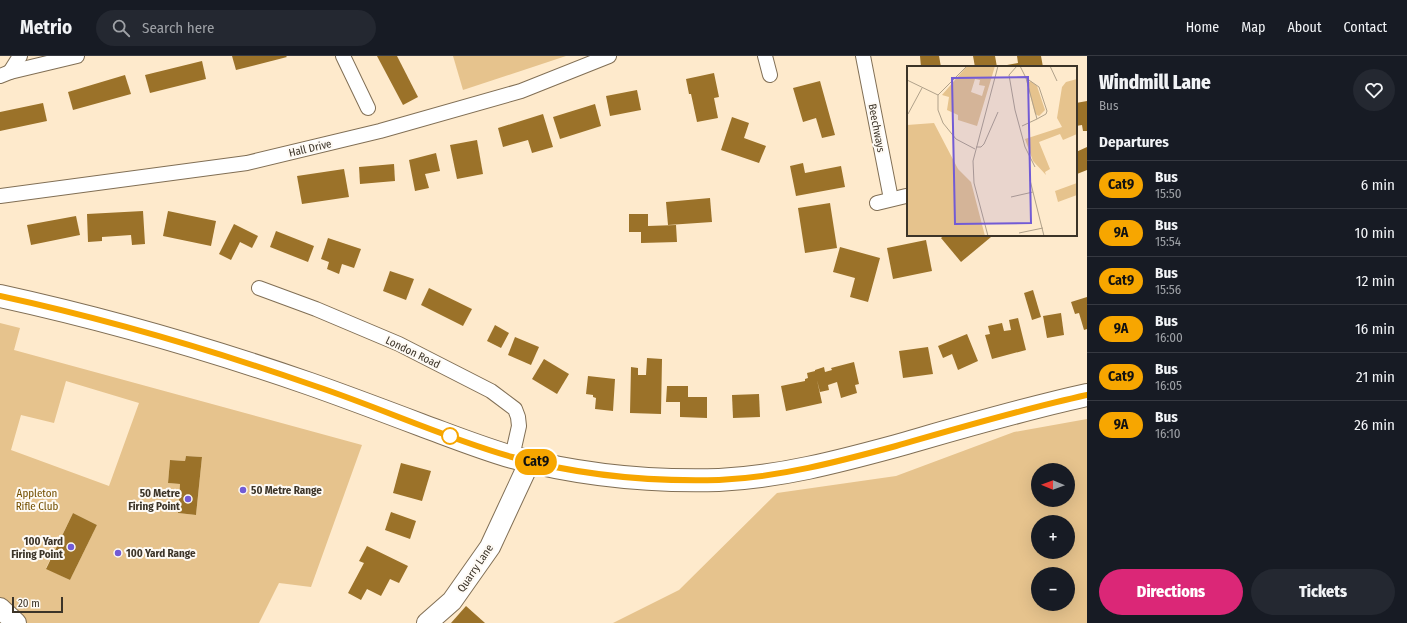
<!DOCTYPE html>
<meta charset="utf-8">
<style>
body{margin:0;font-family:"Fira Sans Condensed",sans-serif;background:#242831;color:#f1f3f6;height:100vh;display:flex;flex-direction:column;font-size:15px;white-space:nowrap}
*{box-sizing:border-box;margin:0}
p{font-size:13px;color:#9ea1a6}
.icon{flex:none;width:22px;height:22px;fill:none;stroke:currentColor;stroke-width:2;stroke-linecap:round;stroke-linejoin:round}
.map{position:relative;flex:1;overflow:hidden}
.panel{display:flex;flex-direction:column;background:#171b24;width:320px}
.panel>*{flex:none}
.badge{padding:0 8px;border-radius:13px;font-size:14px;line-height:26px}
.needle{width:26px;rotate:271deg}
.tools{position:absolute;left:1031px;top:407px;display:grid;gap:8px}
.tools a{display:grid;place-items:center;width:44px;height:44px;border-radius:50%;background:#171b24;box-shadow:0 4px 16px #0002;font-size:20px}
.scale{position:absolute;left:12px;bottom:10px;width:51px;box-sizing:border-box;padding-left:4px;border:2px solid #3c3428;border-top:0;font-size:11px;line-height:14px;white-space:nowrap;color:#3c3428;-webkit-text-stroke:3px #fefaf4;paint-order:stroke}
.map>.badge{position:absolute;translate:-50% -50%;box-shadow:0 0 0 2px #fff}
h2{padding:0 12px;font-size:15px;line-height:36px}
.round{display:grid;place-items:center;flex:none;width:42px;height:42px;border-radius:21px;background:#242831}
.headline{display:flex;align-items:center;justify-content:space-between;height:68px;padding:0 12px}
h1{font-size:19px;font-weight:800;line-height:30px}
.button{display:flex;gap:8px;margin-top:auto;padding:8px 12px}
.button a{flex:1;height:46px;border-radius:24px;background:#db2777;color:#fff;font-size:16px;font-weight:800;line-height:46px;text-align:center}
.button a+a{background:#242831;color:#f1f3f6}
ul{padding:0;list-style:none}
li{display:flex;align-items:center;gap:12px;height:48px;padding:0 12px;border-top:1px solid #363941}
li div{flex:1}
li b{display:block;font-size:15px}
li em{font-style:normal}
li .badge{min-width:44px;font-weight:700;text-align:center}
header{display:flex;align-items:center;gap:24px;box-sizing:border-box;height:56px;padding:0 20px;background:#171b24;border-bottom:1px solid #363941}
header strong{font-size:19px}
nav{display:flex;gap:22px;margin-inline-start:auto;font-size:14px}
.search{width:280px;height:36px;background:#242831;display:flex;align-items:center;gap:10px;box-sizing:border-box;padding:0 14px;border-radius:22px;color:#9ea1a6;font-size:15px}
main{display:flex;flex:1;min-height:0}
.map>svg:first-child{display:block}
</style>
<header>
<strong>Metrio</strong>
<div class="search"><svg class="icon" aria-label="search" viewBox="0 0 24 24"><circle cx="10" cy="10" r="6"/><path d="M15 15l6 6"/></svg>Search here</div>
<nav><a>Home</a><a>Map</a><a>About</a><a>Contact</a></nav>
</header>
<main>
<div class="map">
<svg width="1087" height="567" viewBox="0 0 1087 567">
<rect width="100%" height="100%" fill="#feeacc"/>
<g fill="#e6c38d" fill-rule="evenodd">
<polygon points="453,0 566,0 463,34"/>
<path d="M0,267L20,272L14,294L362,389L311,531L279,527L259,567H20L0,552ZM66,325L139,347L109,430L11,394L21,359L54,367ZM186,400L202,401L196,459L178,457L180,428L168,427L170,404L185,405ZM73,457L97,469L70,524L46,512Z"/>
<path d="M1087,363V567H613L679,534L777,437L896,420L1014,376ZM1038,414H1068V444H1038ZM1038,466H1068V496H1038ZM1038,518H1068V548H1038Z"/>
</g>
<g fill="#9b7229">
<polygon points="232,0 286,0 287,1 236,14"/>
<polygon points="377,0 397,0 418,41 403,49"/>
<polygon points="920,0 939,0 941,11 921,11"/>
<polygon points="973,0 995,0 997,11 975,11"/>
<polygon points="1017,0 1041,0 1043,11 1008,11 1007,9 1018,7"/>
<polygon points="202,5 206,23 150,37 145,19"/>
<polygon points="714,17 719,41 714,42 718,62 697,66 691,38 689,38 686,23"/>
<polygon points="125,19 131,38 73,54 68,36"/>
<polygon points="820,25 835,79 822,82 816,62 803,66 793,32"/>
<polygon points="637,34 641,54 610,60 606,40"/>
<polygon points="1087,45 1087,75 1083,75 1082,69 1076,70 1076,47"/>
<polygon points="43,47 47,65 0,75 0,56"/>
<polygon points="595,48 601,70 560,83 553,61"/>
<polygon points="543,58 553,91 532,97 528,84 503,91 498,72"/>
<polygon points="732,61 749,67 744,82 766,90 759,107 721,94"/>
<polygon points="477,84 483,118 457,123 450,89"/>
<polygon points="1087,91 1087,114 1077,118 1076,96"/>
<polygon points="436,97 440,115 425,118 429,132 415,135 409,104"/>
<polygon points="803,107 805,117 841,110 845,131 796,140 790,110"/>
<polygon points="394,108 395,125 360,128 359,111"/>
<polygon points="344,113 349,141 302,148 297,120"/>
<polygon points="710,142 712,166 668,169 666,146"/>
<polygon points="830,147 837,192 805,197 798,152"/>
<polygon points="143,155 145,188 132,189 131,179 102,181 102,185 88,186 87,158"/>
<polygon points="168,155 216,165 211,190 163,180"/>
<polygon points="629,158 648,158 648,170 676,169 677,186 641,187 641,176 629,176"/>
<polygon points="76,160 80,179 31,189 27,169"/>
<polygon points="234,168 258,180 252,192 240,186 231,204 219,198"/>
<polygon points="276,175 314,190 308,206 270,191"/>
<polygon points="945,179 990,179 991,181 961,206 941,182"/>
<polygon points="328,182 361,193 354,212 342,208 339,218 327,213 329,206 321,203"/>
<polygon points="926,184 932,215 893,223 887,192"/>
<polygon points="840,191 880,202 868,246 850,241 855,222 833,216"/>
<polygon points="390,215 414,223 406,244 383,235"/>
<polygon points="429,232 472,253 463,270 421,249"/>
<polygon points="1033,234 1041,261 1032,264 1024,237"/>
<polygon points="1087,241 1087,273 1084,274 1079,257 1075,258 1071,246"/>
<polygon points="1061,257 1064,279 1047,282 1043,260"/>
<polygon points="1018,262 1026,294 992,303 985,279 990,278 988,270 1002,267 1004,275 1011,274 1009,264"/>
<polygon points="495,269 509,277 501,292 487,285"/>
<polygon points="967,278 978,305 958,314 952,298 943,302 938,290"/>
<polygon points="515,281 539,291 531,309 508,299"/>
<polygon points="928,291 933,318 903,322 899,295"/>
<polygon points="647,302 662,303 661,358 630,357 631,311 638,312 638,319 646,319"/>
<polygon points="544,303 569,318 557,338 532,323"/>
<polygon points="854,306 859,328 855,329 857,337 841,342 837,326 828,329 829,334 820,336 817,324 822,347 786,355 781,330 805,325 805,323 808,322 807,317 815,315 815,314 824,311 825,316 832,314 831,312"/>
<polygon points="588,320 615,323 613,355 595,353 596,342 593,341 593,339 586,338"/>
<polygon points="667,330 688,330 688,341 707,341 707,362 680,361 680,346 666,346"/>
<polygon points="759,338 760,361 733,362 732,339"/>
<polygon points="186,400 202,401 196,459 178,457 180,428 168,427 170,404 185,405"/>
<polygon points="401,407 431,415 422,445 393,437"/>
<polygon points="391,456 416,465 410,483 385,474"/>
<polygon points="73,457 97,469 70,524 46,513"/>
<polygon points="367,490 408,510 399,527 390,523 381,540 367,533 361,544 348,537 364,507 359,505"/>
<polygon points="466,550 485,567 451,567"/>
</g>
<g fill="none" stroke-linecap="round" stroke-linejoin="round">
<g stroke="#816f55" stroke-width="16">
<g id="street">
<polyline points="343,0 368,52"/>
<polyline points="765,0 770,19"/>
<polyline points="863,0 891,143"/>
<polyline points="10,16 20,0"/>
<polyline points="0,20 10,16 77,0"/>
<polyline points="0,140 247,107 380,75 521,35 609,0"/>
<polyline points="877,147 906,140"/>
<polyline points="259,232 316,253 399,288 491,335 515,353 518,361 519,370 512,401"/>
</g>
</g>
<g stroke="#816f55" stroke-width="22">
<g id="secondary">
<polyline points="0,552 16,567"/>
<polyline points="427,567 452,545 490,491 530,405"/>
</g>
</g>
<g stroke="#816f55" stroke-width="24">
<path id="highway" d="M0,240C105,263 209,293 310,328C347,341 384,355 421,369C451,380 481,392 512,401C579,419 649,426 719,424C780,421 837,406 896,390C959,372 1023,353 1087,339"/>
</g>
<use href="#street" stroke="#fff" stroke-width="14"/>
<use href="#secondary" stroke="#fff" stroke-width="20"/>
<use href="#highway" stroke="#fff" stroke-width="22"/>
</g>
<g fill="none" stroke-linecap="round" stroke-linejoin="round">
<g stroke="#fff" stroke-width="9">
<path id="line" d="M0,240C106,263 212,294 315,330C381,352 445,382 512,401C579,419 649,426 719,424C780,421 837,406 896,390C959,372 1023,353 1087,339"/>
</g>
<use href="#line" stroke="#f7a600" stroke-width="6"/>
</g>
<circle fill="#fff" stroke="#f7a600" stroke-width="2" cx="450" cy="380" r="8"/>
<g fill="#725bd5" stroke="#fefaf4" stroke-width="1.5">
<circle cx="243" cy="434" r="4"/>
<circle cx="188" cy="443" r="4"/>
<circle cx="71" cy="491" r="4"/>
<circle cx="118" cy="497" r="4"/>
</g>
<g text-anchor="middle" stroke-width="4" stroke-linejoin="round" paint-order="stroke">
<g font-size="11" fill="#3c3428" stroke="#fefaf4">
<text transform="translate(877 72) rotate(79)" y="4">Beechways</text>
<text transform="translate(310 92) rotate(-13)" y="4">Hall Drive</text>
<text transform="translate(413 296) rotate(26)" y="4">London Road</text>
<text transform="translate(475 512) rotate(-56)" y="4">Quarry Lane</text>
</g>
<g font-size="11" font-weight="bold" fill="#3c3428" stroke="#fefaf4" text-anchor="start">
<text x="251" y="438">50 Metre Range</text>
<text x="180" y="441" text-anchor="end">50 Metre<tspan x="180" dy="13">Firing Point</tspan></text>
<text x="63" y="489" text-anchor="end">100 Yard<tspan x="63" dy="13">Firing Point</tspan></text>
<text x="126" y="501">100 Yard Range</text>
</g>
<g font-size="11" fill="#734f00" stroke="#fefaf4">
<text x="37" y="441">Appleton<tspan x="37" dy="13">Rifle Club</tspan></text>
</g>
</g>
<g transform="translate(907 10)">
<rect width="170" height="170" fill="#feeacc"/>
<path d="M60,0H88L70,60L51,54V49L40,44L42,31L35,29ZM68,13L73,14L72,19L78,20L75,30L64,26ZM170,13V68L156,74L153,68L132,76L143,103L138,106L139,109L126,95L118,73L155,61L150,52L155,21L159,16ZM124,15L130,20L138,44L132,50L128,48L120,17ZM27,57L51,103L64,116L78,170H0V59ZM170,117V129L151,136L148,125Z" fill="#e6c38d" fill-rule="evenodd"/>
<path fill="none" stroke="#b0a18a" stroke-width="1" d="M110,0L102,9L108,44L118,81L128,101M113,0L119,12L130,53L139,48L140,45L132,21L119,12M143,0L150,15M0,14L31,29M31,29V44L36,57L49,73L68,83M31,29L60,0M1,48L15,22M115,60L130,53M69,81H74L77,78L91,46M123,114L137,170M104,131L126,126M112,167L136,162M81,170L67,117L66,95L91,0"/>
<path fill="#725bd5" fill-opacity="0.15" stroke="#725bd5" stroke-width="2" d="M121,11L124,157L48,158L45,12Z"/>
<rect width="170" height="170" fill="none" stroke="#3c3428" stroke-width="2"/>
</g>
</svg>
<div class="tools">
<a><svg class="needle" viewBox="-14 -14 28 28"><path d="M0-13l5 13h-10z" fill="#e53935"/><path d="M0 13l5-13h-10z" fill="#9ea1a6"/></svg></a>
<a>+</a>
<a>−</a>
</div>
<div class="scale">20 m</div>
<b class="badge" style="left:536px;top:406px;background:#f7a600;color:#111">Cat9</b>
</div>
<section class="panel">
<div class="headline"><div><h1>Windmill Lane</h1><p>Bus</p></div><a class="round"><svg class="icon" aria-label="heart" viewBox="0 0 24 24"><path d="M12 20l-8-8c-3-5 5-10 8-4 3-6 11-1 8 4z"/></svg></a></div>
<h2>Departures</h2>
<ul>
<li><span class="badge" style="background:#f7a600;color:#111">Cat9</span><div><b>Bus</b><p>15:50</p></div><em>6 min</em></li>
<li><span class="badge" style="background:#f7a600;color:#111">9A</span><div><b>Bus</b><p>15:54</p></div><em>10 min</em></li>
<li><span class="badge" style="background:#f7a600;color:#111">Cat9</span><div><b>Bus</b><p>15:56</p></div><em>12 min</em></li>
<li><span class="badge" style="background:#f7a600;color:#111">9A</span><div><b>Bus</b><p>16:00</p></div><em>16 min</em></li>
<li><span class="badge" style="background:#f7a600;color:#111">Cat9</span><div><b>Bus</b><p>16:05</p></div><em>21 min</em></li>
<li><span class="badge" style="background:#f7a600;color:#111">9A</span><div><b>Bus</b><p>16:10</p></div><em>26 min</em></li>
</ul>
<div class="button"><a>Directions</a><a>Tickets</a></div>
</section>
</main>
